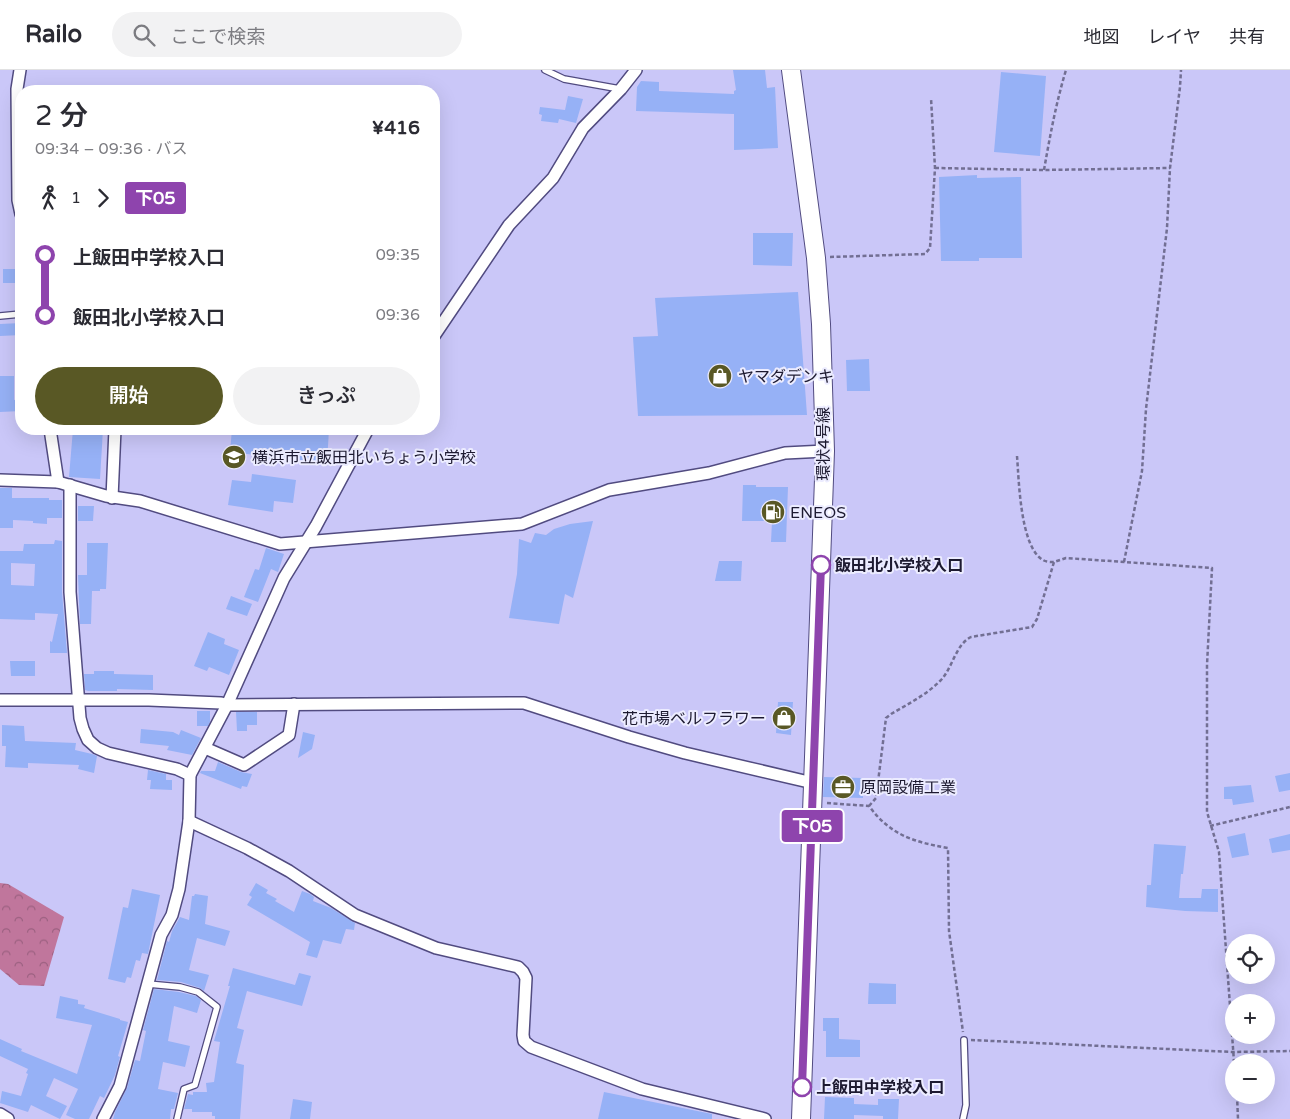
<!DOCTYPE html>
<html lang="ja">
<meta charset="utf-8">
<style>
body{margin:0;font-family:"Varela Round","Noto Sans JP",sans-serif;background:#f2f2f3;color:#2b2b33;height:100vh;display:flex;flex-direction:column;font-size:19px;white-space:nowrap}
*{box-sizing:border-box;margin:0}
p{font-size:16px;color:#7c7c81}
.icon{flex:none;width:28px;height:28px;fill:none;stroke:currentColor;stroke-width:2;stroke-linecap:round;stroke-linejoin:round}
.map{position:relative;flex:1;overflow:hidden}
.side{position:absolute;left:15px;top:15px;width:425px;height:350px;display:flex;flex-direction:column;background:#fff;border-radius:20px;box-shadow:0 5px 20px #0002}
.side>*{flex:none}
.badge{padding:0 10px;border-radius:4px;font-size:18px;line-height:32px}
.controls{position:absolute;left:1225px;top:864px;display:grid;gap:10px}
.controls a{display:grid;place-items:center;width:50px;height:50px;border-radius:50%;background:#fff;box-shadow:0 5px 20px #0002;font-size:25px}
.map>.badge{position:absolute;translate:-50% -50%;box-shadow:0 0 0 2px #fff}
.legs{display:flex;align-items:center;gap:8px;height:55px;padding:0 20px;font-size:16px}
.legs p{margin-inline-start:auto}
.head{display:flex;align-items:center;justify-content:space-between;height:85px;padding:0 20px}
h1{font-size:28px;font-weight:600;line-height:38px}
.primary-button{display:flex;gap:10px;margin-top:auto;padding:10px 20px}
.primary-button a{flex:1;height:58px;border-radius:30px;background:#595825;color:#fff;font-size:20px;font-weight:600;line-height:58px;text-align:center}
.primary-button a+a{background:#f2f2f3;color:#2b2b33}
ul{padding:0 20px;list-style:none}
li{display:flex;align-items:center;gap:18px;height:60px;font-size:19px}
li i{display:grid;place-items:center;width:8px;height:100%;margin:0 6px;background:currentColor}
li i::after{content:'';width:12px;height:12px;margin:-6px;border:4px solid;border-radius:50%;background:#fff}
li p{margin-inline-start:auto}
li:first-child i{background:linear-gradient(#0000 50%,currentColor 0)}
li:last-child i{background:linear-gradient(currentColor 50%,#0000 0)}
header{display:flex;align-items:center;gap:30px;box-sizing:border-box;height:70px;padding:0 25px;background:#fff;border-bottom:1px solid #e1e1e2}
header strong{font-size:24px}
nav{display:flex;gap:28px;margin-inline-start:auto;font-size:18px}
.search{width:350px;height:45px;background:#f2f2f3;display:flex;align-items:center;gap:12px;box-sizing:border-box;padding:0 18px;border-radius:28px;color:#7c7c81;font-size:19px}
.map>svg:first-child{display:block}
</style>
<header>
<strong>Railo</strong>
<div class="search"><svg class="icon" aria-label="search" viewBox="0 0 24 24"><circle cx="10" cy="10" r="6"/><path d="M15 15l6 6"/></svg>ここで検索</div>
<nav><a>地図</a><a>レイヤ</a><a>共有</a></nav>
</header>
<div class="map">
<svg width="1290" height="1049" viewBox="0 0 1290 1049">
<defs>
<pattern id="forest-crowns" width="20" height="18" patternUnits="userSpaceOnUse" patternTransform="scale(1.25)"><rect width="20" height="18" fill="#c0769c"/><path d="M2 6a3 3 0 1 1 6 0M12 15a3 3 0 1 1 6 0" fill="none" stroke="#9b6080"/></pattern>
</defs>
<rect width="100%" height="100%" fill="#cac7f8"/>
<polygon fill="url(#forest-crowns)" points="0,813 8,814 64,847 44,916 19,915 0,899"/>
<g fill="#96b1f6" fill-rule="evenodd">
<polygon points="733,0 765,0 767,18 775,17 778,78 734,80 734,44 636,41 637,17 641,11 659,12 659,21 734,24 734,21 736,20"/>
<polygon points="1001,2 1046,6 1040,86 994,82"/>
<polygon points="568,26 583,29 576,53 559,49 558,53 541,51 542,45 539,44 540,37 565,40"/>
<polygon points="977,105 977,108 1021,107 1022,188 979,188 979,191 941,191 939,107"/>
<polygon points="753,163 793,163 792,196 753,195"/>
<rect x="3" y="199" width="18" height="14"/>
<polygon points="798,222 807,345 638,346 633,267 658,266 655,228"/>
<polygon points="21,253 21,265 0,266 0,254"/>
<polygon points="869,289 870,321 847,321 846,290"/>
<polygon points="0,306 14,306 14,330 21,329 21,341 0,342"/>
<polygon points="73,359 103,359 100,409 69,407"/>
<polygon points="232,359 329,359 327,393 230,382"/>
<polygon points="252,404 296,410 293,433 274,431 273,442 228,435 232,410 251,412"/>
<polygon points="743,415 756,415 756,417 788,417 786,472 771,472 772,451 742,451"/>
<polygon points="0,418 12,418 12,428 49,428 49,430 62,430 62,448 47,448 47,454 33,453 33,451 13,450 13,458 0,458"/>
<polygon points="78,436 94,436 93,451 78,451"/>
<polygon points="593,451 573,528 565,524 559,554 509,548 517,504 519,469 531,473 535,463 546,465 554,459 570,454"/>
<path d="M55,470L62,471V522L67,583H50V571L52,572L58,544L35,543V550L0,549V481H23L24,474H54ZM11,493L35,494L34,516L11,515Z"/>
<polygon points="87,473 108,473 106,519 100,519 100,521 92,521 91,554 80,554 78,505 87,505"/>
<polygon points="266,478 284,484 278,502 271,499 258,532 244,527 255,499 259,500"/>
<polygon points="719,491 742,491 741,511 715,511"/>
<polygon points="231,526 252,534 247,546 226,539"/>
<polygon points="208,562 225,569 224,574 239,580 229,605 209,597 207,601 194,596"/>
<polygon points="10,591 35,591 35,606 11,606"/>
<polygon points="94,601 114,601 114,604 153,605 153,620 117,619 117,621 88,621 85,620 84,604 94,604"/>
<polygon points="778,632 793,632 791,665 776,663"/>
<polygon points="197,641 210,641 210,652 208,656 197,656"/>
<polygon points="236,642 257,642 257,655 247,655 247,661 237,661"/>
<polygon points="2,655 24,656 25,671 76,673 75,680 92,684 97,686 94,703 78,699 79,695 28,693 28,698 5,697 6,676 2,676"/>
<polygon points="141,659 173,662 179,665 181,660 201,668 192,685 167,680 169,676 140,673"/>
<polygon points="303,662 315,665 312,679 298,688"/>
<polygon points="218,692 241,702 252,704 247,717 242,716 241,719 200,703 201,701 215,701"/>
<polygon points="148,700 166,704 166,710 172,710 172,720 150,719 151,710 147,710"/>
<polygon points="1290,703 1290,720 1279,722 1275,706"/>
<polygon points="824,707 863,708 863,728 823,727"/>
<polygon points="1251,715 1254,732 1233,735 1232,729 1224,729 1224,717"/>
<polygon points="1245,763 1249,785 1232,788 1227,767"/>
<polygon points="1290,764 1290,780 1272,783 1269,769"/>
<polygon points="1154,774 1186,776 1183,804 1181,804 1179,828 1201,828 1202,819 1218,819 1218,842 1185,841 1146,837 1147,815 1151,815"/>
<polygon points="256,813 268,820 266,823 277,829 275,831 294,842 302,821 310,824 314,827 313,831 331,838 355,853 354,860 346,859 341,874 323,870 317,888 306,885 310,872 247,835 252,827 249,825"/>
<polygon points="132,819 160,825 148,884 142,883 140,891 136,890 131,908 127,907 125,913 108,909 123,837 128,838"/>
<polygon points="195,824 208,826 205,854 230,861 225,876 197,868 189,900 209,905 204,921 200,918 181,912 157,910 167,871 169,872 172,861 180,847 189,850 192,826 194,826"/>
<polygon points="233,898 295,915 299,903 311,906 302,936 247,921 237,958 244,960 236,993 244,995 240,1049 215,1049 215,1046 212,1046 212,1042 192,1042 192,1039 184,1039 188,1024 193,1025 193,1022 207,1022 206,1013 214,1012 220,972 214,971 230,916 228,916"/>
<polygon points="869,913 896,914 896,934 868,934"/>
<polygon points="154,919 179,922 196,926 201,930 197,943 174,936 168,971 190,976 185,997 163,992 158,1019 178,1023 174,1039 171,1039 170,1049 113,1049 115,1042 127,1018 135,990 140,991 146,961 143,960"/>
<polygon points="60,926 78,930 78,934 85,935 84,938 120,949 120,950 128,952 118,986 120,987 115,1005 104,1028 100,1026 89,1049 75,1049 66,1045 78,1019 54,1008 46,1026 67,1036 60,1049 31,1035 28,1042 0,1033 2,1021 21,1026 28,1004 26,1003 28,999 0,986 0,969 22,979 21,981 77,1004 92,955 56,948"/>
<polygon points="823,948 839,948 839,969 860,970 860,987 826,987 826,961 823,961"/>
<polygon points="604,1022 712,1044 712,1049 598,1049"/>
<polygon points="825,1027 854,1028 854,1034 878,1035 878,1029 899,1029 898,1049 883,1049 883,1046 854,1045 854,1049 824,1049"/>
<polygon points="293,1029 312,1032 310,1049 290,1049"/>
</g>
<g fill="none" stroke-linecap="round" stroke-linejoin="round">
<g stroke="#514b80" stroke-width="8">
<g id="lane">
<polyline points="545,0 564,9 620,19"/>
<polyline points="0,246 21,244"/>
<polyline points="148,914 180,917 198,922 217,937 195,1015 184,1019 177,1049"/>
<polyline points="963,1049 966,1035 964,970"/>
</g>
</g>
<g stroke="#514b80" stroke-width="14">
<g id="street">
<polyline points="20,0 17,19 18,130 21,144"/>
<polyline points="434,266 509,155 553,108 583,58 621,19 636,0"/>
<polyline points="50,359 58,412"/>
<polyline points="0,410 58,412 106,426 140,431 280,474 522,454 609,420 709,403 785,383 825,381"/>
<polyline points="70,415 70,522 80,648 83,659 88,670 97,678 108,683 177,699 190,705"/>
<polyline points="112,428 115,359"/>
<polyline points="0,630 149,630 221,633 227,635 524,633 629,667 685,683 813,713"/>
<polyline points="205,678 244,695 289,665 294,634"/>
<polyline points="189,751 247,778 289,801 355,845 436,878 518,897 523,902 526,908 523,965 524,971 531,977 642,1019 765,1049"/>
<polyline points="0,1044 8,1049"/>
<polyline points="103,1049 120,1016 161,865 172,845 179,819 189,751 190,705 227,635 284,508 316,456 368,359"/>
</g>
</g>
<g stroke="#514b80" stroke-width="20">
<polyline id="primary" points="791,0 816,188 821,254 825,381 801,1049"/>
</g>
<g stroke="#726f93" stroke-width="2.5" stroke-dasharray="4 2.5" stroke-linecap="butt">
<polyline points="935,98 1044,100 1170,98"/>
<path d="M1044,100C1050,66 1056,33 1066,0"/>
<polyline points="830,187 925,184 930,178 935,98 931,28"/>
<path d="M1017,386C1019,410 1020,477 1043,490C1046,492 1051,492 1054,492"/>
<polyline points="1124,492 1142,401 1146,339 1167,158 1170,98 1180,17 1181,0"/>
<path d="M827,733L869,736C890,765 914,772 948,778L949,861L963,962"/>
<path d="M869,736L876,728L886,648L891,644C908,634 926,625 940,611C953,598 955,575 971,567L1032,557L1037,549L1054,492L1066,488L1212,498L1207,595V742L1219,782L1234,992"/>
<polyline points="1210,756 1290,737"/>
<polyline points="971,970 1233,982 1290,981"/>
<polyline points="1237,1025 1238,1049"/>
</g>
<use href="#lane" stroke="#fff" stroke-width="5.5"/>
<use href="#street" stroke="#fff" stroke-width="11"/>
<use href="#primary" stroke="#fff" stroke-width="18"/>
</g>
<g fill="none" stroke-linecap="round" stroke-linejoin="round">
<g stroke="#fff" stroke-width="11">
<polyline id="line-1" points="802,1017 821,495"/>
</g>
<use href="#line-1" stroke="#8e44ad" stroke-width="8"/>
</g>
<defs>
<g id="shop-disc" transform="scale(1.25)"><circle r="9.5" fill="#595825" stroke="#ececff"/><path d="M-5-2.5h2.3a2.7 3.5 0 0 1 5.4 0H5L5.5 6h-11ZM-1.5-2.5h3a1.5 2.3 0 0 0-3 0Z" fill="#fff"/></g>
<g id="school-disc" transform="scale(1.25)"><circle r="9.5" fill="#595825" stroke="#ececff"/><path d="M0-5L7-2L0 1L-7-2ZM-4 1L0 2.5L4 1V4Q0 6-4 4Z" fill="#fff"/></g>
<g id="fuel-disc" transform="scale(1.25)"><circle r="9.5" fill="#595825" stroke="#ececff"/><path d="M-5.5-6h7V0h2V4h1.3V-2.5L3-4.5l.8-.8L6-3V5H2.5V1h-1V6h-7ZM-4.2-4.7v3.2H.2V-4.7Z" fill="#fff"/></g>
<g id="office-disc" transform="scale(1.25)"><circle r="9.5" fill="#595825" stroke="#ececff"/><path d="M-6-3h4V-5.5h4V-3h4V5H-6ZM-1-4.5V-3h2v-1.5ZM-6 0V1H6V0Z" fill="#fff"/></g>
</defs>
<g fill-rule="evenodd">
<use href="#shop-disc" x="720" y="306"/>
<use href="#school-disc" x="234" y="387"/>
<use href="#fuel-disc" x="773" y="442"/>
<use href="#shop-disc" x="784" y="648"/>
<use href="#office-disc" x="843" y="717"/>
</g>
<g fill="#fff" stroke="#8e44ad" stroke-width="2.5">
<circle cx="821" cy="495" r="9"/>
<circle cx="802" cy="1017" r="9"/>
</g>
<g text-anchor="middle" stroke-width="4" stroke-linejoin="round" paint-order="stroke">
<g font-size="16" fill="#1d1a31" stroke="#ececff" text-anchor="start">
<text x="738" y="312">ヤマダデンキ</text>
<text x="252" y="393">横浜市立飯田北いちょう小学校</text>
<text x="790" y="448">ENEOS</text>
<text x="766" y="654" text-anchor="end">花市場ベルフラワー</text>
<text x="860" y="723">原岡設備工業</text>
</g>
<g font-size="16" fill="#1d1a31" stroke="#ececff">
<text transform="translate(823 374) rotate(-90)" y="6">環状4号線</text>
</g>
<g font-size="16" font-weight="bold" fill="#1d1a31" stroke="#ececff" text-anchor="start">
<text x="835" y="501">飯田北小学校入口</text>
<text x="816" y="1023">上飯田中学校入口</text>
</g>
</g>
</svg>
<div class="controls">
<a><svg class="icon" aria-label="locate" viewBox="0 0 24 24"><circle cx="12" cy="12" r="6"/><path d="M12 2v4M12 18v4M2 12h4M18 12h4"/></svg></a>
<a>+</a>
<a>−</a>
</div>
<b class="badge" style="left:812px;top:756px;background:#8e44ad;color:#fff">下05</b>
<section class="side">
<div class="head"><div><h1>2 分</h1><p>09:34 – 09:36 · バス</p></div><b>¥416</b></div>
<div class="legs"><svg class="icon" aria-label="walk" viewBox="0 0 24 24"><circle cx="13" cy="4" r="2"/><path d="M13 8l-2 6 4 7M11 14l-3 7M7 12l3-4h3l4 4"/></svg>1<svg class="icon" aria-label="forward" viewBox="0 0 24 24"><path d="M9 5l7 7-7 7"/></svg><b class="badge" style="background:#8e44ad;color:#fff">下05</b></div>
<ul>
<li><i style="color:#8e44ad"></i><b>上飯田中学校入口</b><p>09:35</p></li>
<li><i style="color:#8e44ad"></i><b>飯田北小学校入口</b><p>09:36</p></li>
</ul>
<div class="primary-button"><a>開始</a><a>きっぷ</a></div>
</section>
</div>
